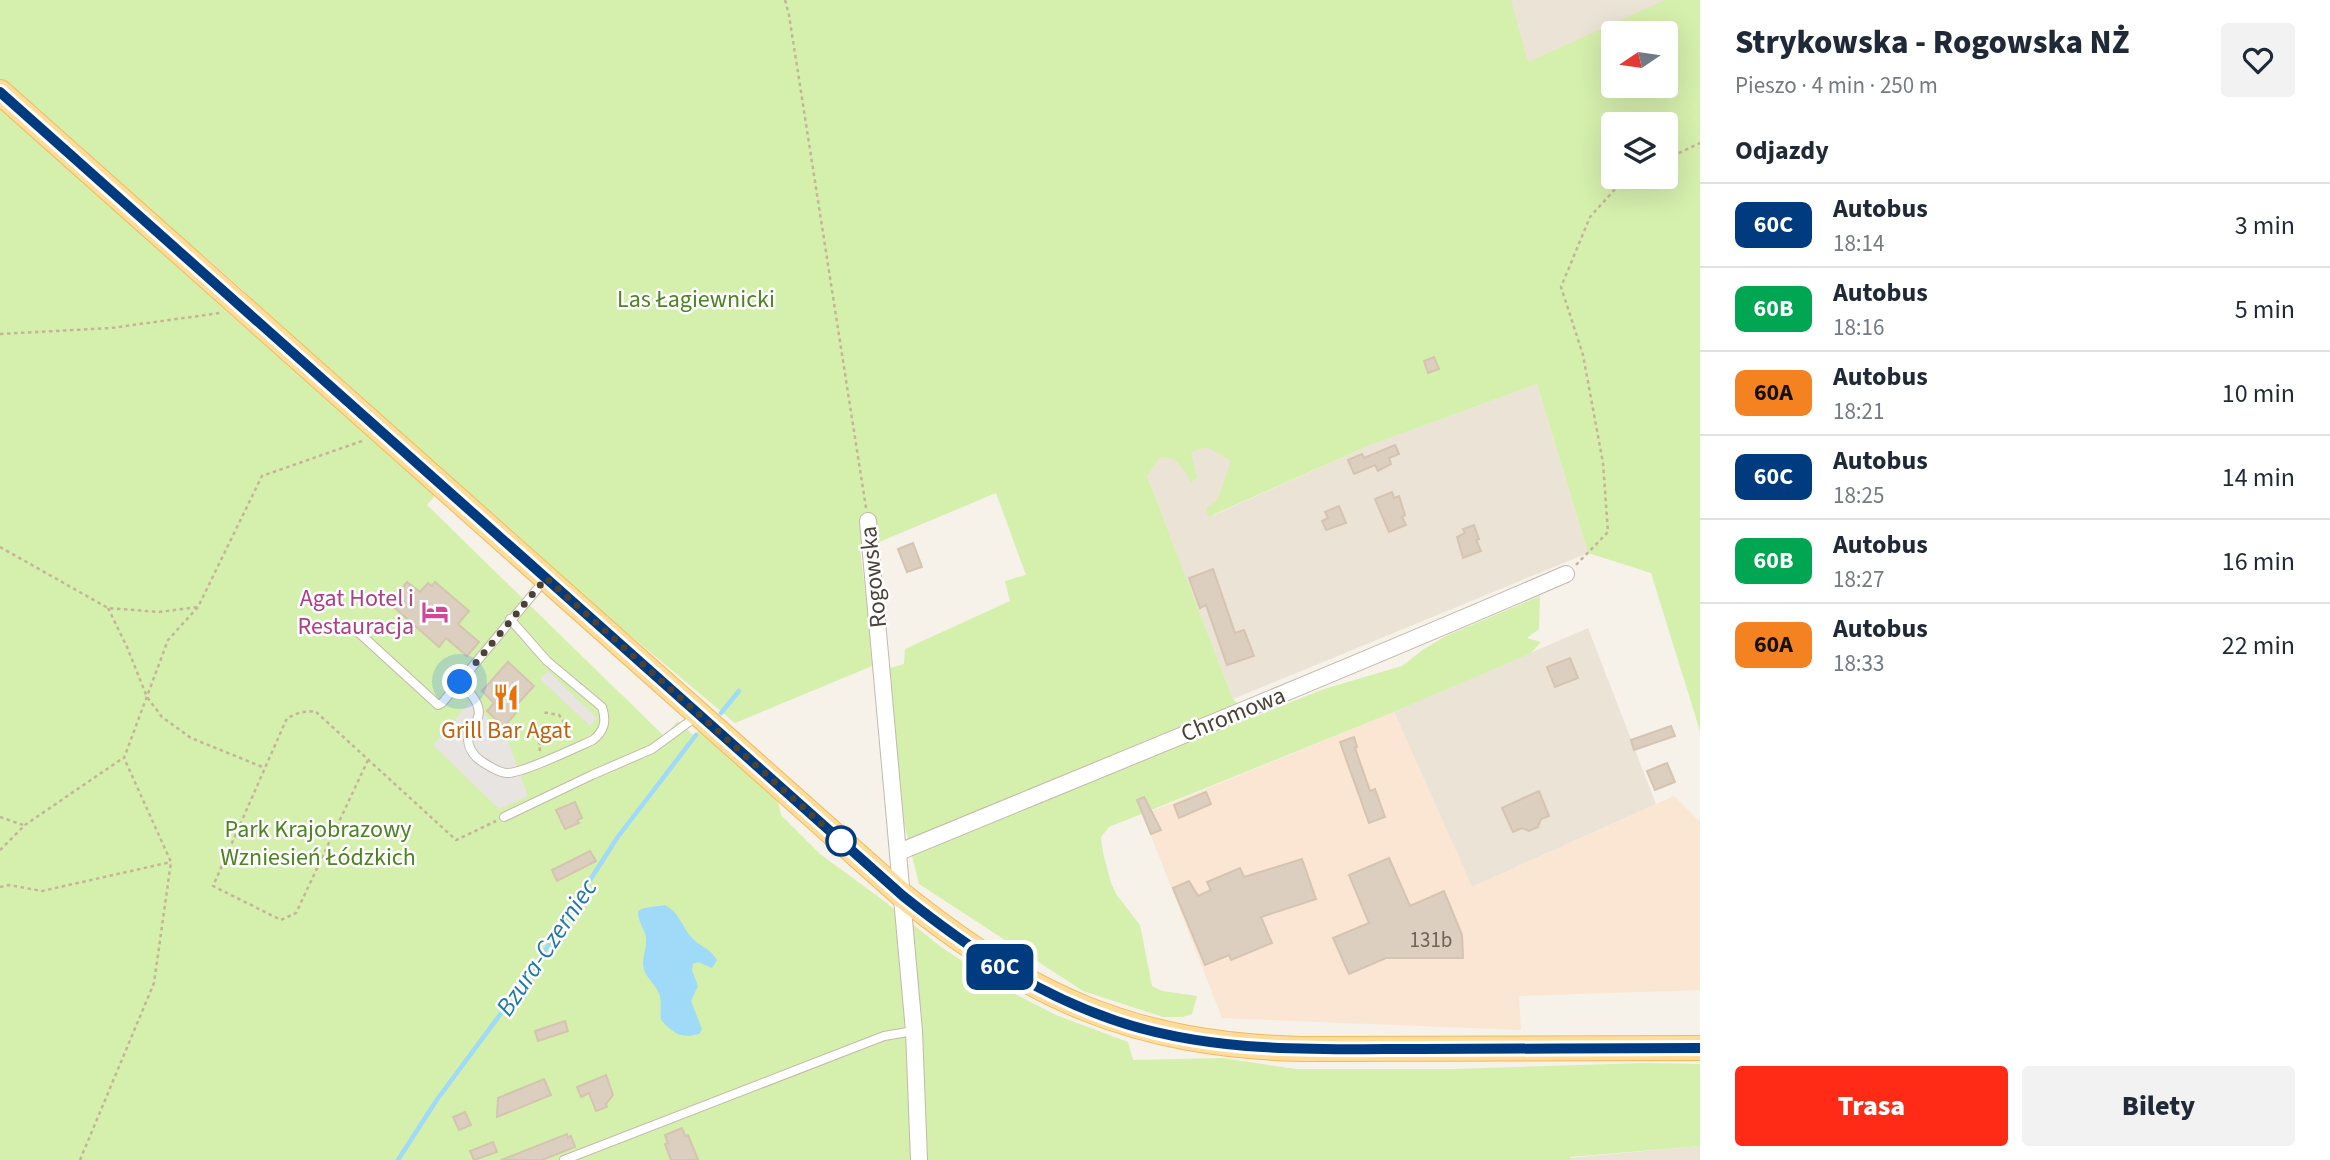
<!DOCTYPE html>
<html lang="pl">
<meta charset="utf-8">
<style>
body{margin:0;font-family:"Source Sans 3",sans-serif;background:#f2f2f3;color:#1f2937;height:100vh;display:flex;flex-direction:column;font-size:26px;white-space:nowrap}
*{box-sizing:border-box;margin:0}
p{font-size:23px;color:#747a83}
.icon{flex:none;width:38px;height:38px;fill:none;stroke:currentColor;stroke-width:2;stroke-linecap:round;stroke-linejoin:round}
.map{position:relative;flex:1;overflow:hidden}
.details{display:flex;flex-direction:column;background:#fff;width:630px}
.details>*{flex:none}
.badge{padding:0 14px;border-radius:10px;font-size:24px;line-height:46px}
.needle{width:46px;rotate:257deg}
.buttons{position:absolute;left:1601px;top:21px;display:grid;gap:14px}
.buttons a{display:grid;place-items:center;width:77px;height:77px;border-radius:7px;background:#fff;box-shadow:0 7px 28px #0002;font-size:35px}
.you{position:absolute;width:35px;height:35px;margin:-18px;border:5px solid #fff;border-radius:50%;background:#1a73e8;box-shadow:0 0 0 10px #1a73e833}
.map>.badge{position:absolute;translate:-50% -50%;box-shadow:0 0 0 4px #fff}
h2{padding:0 35px;font-size:26px;line-height:63px}
.round{display:grid;place-items:center;flex:none;width:74px;height:74px;border-radius:7px;background:#f2f2f3}
.headline{display:flex;align-items:center;justify-content:space-between;height:119px;padding:0 35px}
h1{font-size:33px;font-weight:800;line-height:52px}
.button{display:flex;gap:14px;margin-top:auto;padding:14px 35px}
.button a{flex:1;height:80px;border-radius:7px;background:#ff2b17;color:#fff;font-size:28px;font-weight:800;line-height:80px;text-align:center}
.button a+a{background:#f2f2f3;color:#1f2937}
ul{padding:0;list-style:none}
li{display:flex;align-items:center;gap:21px;height:84px;padding:0 35px;border-top:2px solid #e0e1e3}
li div{flex:1}
li b{display:block;font-size:26px}
li em{font-style:normal}
li .badge{min-width:77px;font-weight:700;text-align:center}
main{display:flex;flex:1;min-height:0}
.map>svg:first-child{display:block}
</style>
<main>
<div class="map">
<svg width="1700" height="1160" viewBox="0 0 1700 1160">
<rect width="100%" height="100%" fill="#f6f1e9"/>
<g fill="#ebe3d6">
<polygon points="1510,0 1682,0 1530,77"/>
<polygon points="1537,384 1588,553 1233,699 1133,440 1255,389 1214,515 1368,446"/>
<polygon points="1588,628 1656,804 1472,887 1394,712"/>
<polygon points="1700,1146 1700,1160 1570,1160 1569,1158"/>
</g>
<polygon fill="#fae6d2" points="1394,712 1472,887 1674,796 1700,822 1700,990 1519,996 1521,1030 1222,1018 1143,815"/>
<path fill="#d5efad" fill-rule="evenodd" d="M0,0H1511L1528,62L1665,0H1700V731L1651,573L1588,553L1537,384L1368,446L1208,517L1206,508L1218,499L1231,461L1207,447L1191,452L1197,478L1191,482C1183,468 1178,456 1160,457L1147,476L1233,699L1251,718L1324,689L1402,666L1424,649L1446,636L1540,596L1539,629L1527,638L1541,642L1531,653L1394,712L1109,827L1101,837L1103,853L1111,883L1116,894L1140,925L1152,986L1162,991L1197,996L1192,1014L1183,1017H1163L1083,991L919,884L903,819L887,669L904,664L905,649L1010,601L1005,581L1026,575L996,493L860,550L871,634L872,666L735,723L447,482L427,505L664,736L678,721L694,736L699,730L778,802L781,815L820,854L884,901L941,947L1003,988L1056,1015L1128,1042L1133,1060L1222,1058L1296,1069H1455L1645,1063L1700,1064V1146L1570,1157V1160H0ZM1614,33H1666V86H1614ZM1614,124H1666V177H1614ZM203,255L244,291L242,325L202,289Z"/>
<g fill="#e7e4e1">
<polygon points="548,671 597,718 590,726 540,679"/>
<polygon points="470,702 505,733 528,796 499,809 433,745"/>
</g>
<path fill="#9fdaf9" d="M665,905C678,911 682,926 691,937C699,946 710,948 717,960L712,968L698,962L693,964L692,970L698,986L691,1001L702,1029L699,1034C681,1039 673,1033 661,1020C660,1012 662,1001 659,993C654,982 644,977 643,964C643,955 647,947 646,937C644,928 638,922 638,911C645,906 656,907 665,905Z"/>
<g fill="none" stroke-linecap="round" stroke-linejoin="round">
<g stroke="#9fdaf9" stroke-width="4.5">
<polyline points="721,713 739,691"/>
<polyline points="398,1160 436,1101 528,977 617,838 696,735"/>
</g>
</g>
<g fill="#dccfc0" stroke="#d5c4af" stroke-width="2">
<polygon points="1434,357 1439,369 1428,373 1424,361"/>
<polygon points="1395,445 1399,454 1389,458 1391,464 1378,471 1375,465 1354,474 1348,460 1362,454 1364,458"/>
<polygon points="1392,492 1394,498 1399,496 1405,515 1402,517 1406,525 1389,532 1375,499"/>
<polygon points="1339,506 1346,523 1326,530 1322,521 1328,518 1325,512"/>
<polygon points="1474,525 1479,539 1476,540 1481,551 1463,558 1457,537 1465,533 1463,529"/>
<polygon points="913,543 922,567 907,572 898,549"/>
<polygon points="1213,569 1235,633 1244,630 1254,656 1227,665 1206,605 1200,608 1189,578"/>
<polygon points="407,582 420,592 428,583 432,586 435,582 469,611 458,624 479,642 467,656 446,638 439,647 389,603"/>
<polygon points="1570,658 1578,678 1555,687 1547,667"/>
<polygon points="508,662 534,686 512,710 516,713 504,727 487,711 494,703 482,691"/>
<polygon points="1671,726 1675,736 1634,750 1631,740"/>
<polygon points="1354,737 1357,747 1355,748 1370,791 1375,789 1385,817 1369,823 1340,742"/>
<polygon points="1667,763 1675,782 1655,790 1647,771"/>
<polygon points="1539,791 1549,816 1541,819 1538,827 1529,831 1522,828 1513,832 1502,808"/>
<polygon points="1206,792 1211,804 1179,818 1174,805"/>
<polygon points="1144,797 1161,830 1151,834 1137,800"/>
<polygon points="575,802 582,818 577,820 579,823 565,829 556,810"/>
<polygon points="590,851 596,861 557,881 552,870"/>
<polygon points="1389,858 1410,906 1444,891 1462,935 1463,958 1386,958 1349,974 1333,938 1369,923 1349,875"/>
<polygon points="1302,859 1316,899 1261,917 1272,943 1231,960 1229,955 1205,965 1173,888 1189,881 1198,896 1211,890 1207,882 1240,868 1244,877"/>
<polygon points="565,1021 568,1031 538,1041 535,1031"/>
<polygon points="606,1075 613,1095 606,1104 607,1107 596,1111 589,1093 581,1097 577,1087"/>
<polygon points="544,1079 551,1095 497,1117 498,1098"/>
<polygon points="465,1112 471,1125 459,1130 453,1117"/>
<polygon points="682,1128 685,1136 688,1135 698,1160 671,1160 665,1144 668,1143 665,1135"/>
<polygon points="567,1134 568,1138 571,1136 575,1147 542,1160 501,1160"/>
<polygon points="493,1142 497,1152 474,1160 470,1151"/>
</g>
<g fill="none" stroke-linecap="round" stroke-linejoin="round">
<g stroke="#c3b9aa" stroke-width="10">
<g id="lane">
<polyline points="357,631 438,705 442,703 544,581"/>
<path d="M460,682C469,691 484,706 477,720C474,725 469,726 468,733C467,745 472,755 481,761C489,766 497,772 506,773C519,775 577,747 593,740C604,731 607,722 602,707L547,661L510,619"/>
<polyline points="504,817 592,775 652,749 697,716"/>
<polyline points="564,1160 884,1036 914,1031"/>
</g>
</g>
<g stroke="#c3b9aa" stroke-width="18">
<g id="street">
<polyline points="868,521 914,1031 919,1160"/>
<path d="M899,852C1122,760 1345,670 1566,574"/>
</g>
</g>
<g stroke="#f2bb5b" stroke-width="26">
<path id="primary" d="M0,92L903,896C1032,999 1133,1044 1300,1049L1700,1048"/>
</g>
<g stroke="#c6b499" stroke-width="2.5" stroke-dasharray="3.5 3.5" stroke-linecap="butt">
<polyline points="785,0 789,15 866,508"/>
<polyline points="1666,159 1700,143"/>
<polyline points="0,334 111,328 220,313"/>
<polyline points="0,547 108,608 159,612 198,607"/>
<polyline points="1576,565 1608,532 1603,463 1583,355 1561,287 1590,217 1626,177"/>
<polyline points="108,608 127,647 147,697 162,717 191,738 265,768"/>
<polyline points="540,751 539,744 548,741 550,733 562,726 564,722 559,715 542,712"/>
<polyline points="368,760 296,913 281,920 213,886 287,718 301,712 315,711 456,840 496,821"/>
<polyline points="0,817 23,825"/>
<polyline points="0,850 25,825 123,758"/>
<polyline points="0,887 9,885 42,891 171,862"/>
<polyline points="80,1160 154,983 171,862 124,758 168,640 198,607 262,476 362,441"/>
</g>
<use href="#lane" stroke="#fff" stroke-width="8"/>
<use href="#street" stroke="#fff" stroke-width="16"/>
<use href="#primary" stroke="#ffdc99" stroke-width="24"/>
</g>
<g fill="none" stroke-linecap="round" stroke-linejoin="round">
<g stroke="#fff" stroke-width="16">
<path id="line" d="M0,92L903,896C967,947 1033,992 1111,1019C1210,1054 1316,1049 1420,1049C1513,1049 1607,1048 1700,1048"/>
</g>
<use href="#line" stroke="#003b80" stroke-width="10"/>
<polyline stroke="#4b4136" stroke-width="7" stroke-dasharray="0 12.6" points="460,682 546,578 841,841"/>
</g>
<defs>
<g id="hotel-bare" transform="scale(2.1)"><path d="M-6-4.5h1.5V1H6V5H4.5V3h-9V5H-6ZM-4 0a1.8 1.8 0 1 1 3.6 0ZM.5 0V-2.5h3Q6-2.5 6 0Z" fill="#d1479c" stroke="#fff" stroke-width="2.5" paint-order="stroke"/></g>
<g id="restaurant-bare" transform="scale(2.1)"><path d="M-5-6h1v4h1v-4h1v4h1v-4h1v5L-1.5 .5V6h-2V.5L-5-1ZM5-6V6H3V1.5H1.5Q1.5-4 5-6Z" fill="#e8710a" stroke="#fff" stroke-width="2.5" paint-order="stroke"/></g>
</defs>
<g fill-rule="evenodd">
<use href="#hotel-bare" x="435" y="612"/>
<use href="#restaurant-bare" x="506" y="697"/>
</g>
<circle fill="#fff" stroke="#003b80" stroke-width="3.5" cx="841" cy="841" r="14"/>
<g text-anchor="middle" stroke-width="5" stroke-linejoin="round" paint-order="stroke">
<g font-size="21" fill="#6f6458">
<text x="1431" y="947">131b</text>
</g>
<g font-size="24" fill="#4d8421" stroke="#fff">
<text x="696" y="307">Las Łagiewnicki</text>
<text x="318" y="837">Park Krajobrazowy<tspan x="318" dy="28">Wzniesień Łódzkich</tspan></text>
</g>
<g font-size="24" fill="#4b4136" stroke="#fff">
<text transform="translate(873 577) rotate(-96)" y="8">Rogowska</text>
<text transform="translate(1233 714) rotate(-22)" y="8">Chromowa</text>
</g>
<g font-size="24" fill="#b23c85" stroke="#fff" text-anchor="end">
<text x="414" y="606">Agat Hotel i<tspan x="414" dy="28">Restauracja</tspan></text>
</g>
<g font-size="24" fill="#c56008" stroke="#fff">
<text x="506" y="738">Grill Bar Agat</text>
</g>
<g font-size="26" font-style="italic" fill="#1f78a9" stroke="#fff">
<text transform="translate(546 947) rotate(-56)" y="9">Bzura-Czerniec</text>
</g>
</g>
</svg>
<div class="buttons">
<a><svg class="needle" viewBox="-14 -14 28 28"><path d="M0-13l5 13h-10z" fill="#e53935"/><path d="M0 13l5-13h-10z" fill="#747a83"/></svg></a>
<a><svg class="icon" aria-label="layers" viewBox="0 0 24 24"><path d="M12 4l9 5-9 5-9-5zM3 14l9 5 9-5"/></svg></a>
</div>
<div class="you" style="left:460px;top:682px"></div>
<b class="badge" style="left:1000px;top:967px;background:#003b80;color:#fff">60C</b>
</div>
<section class="details">
<div class="headline"><div><h1>Strykowska - Rogowska NŻ</h1><p>Pieszo · 4 min · 250 m</p></div><a class="round"><svg class="icon" aria-label="heart" viewBox="0 0 24 24"><path d="M12 20l-8-8c-3-5 5-10 8-4 3-6 11-1 8 4z"/></svg></a></div>
<h2>Odjazdy</h2>
<ul>
<li><span class="badge" style="background:#003b80;color:#fff">60C</span><div><b>Autobus</b><p>18:14</p></div><em>3 min</em></li>
<li><span class="badge" style="background:#00a651;color:#fff">60B</span><div><b>Autobus</b><p>18:16</p></div><em>5 min</em></li>
<li><span class="badge" style="background:#f58220;color:#111">60A</span><div><b>Autobus</b><p>18:21</p></div><em>10 min</em></li>
<li><span class="badge" style="background:#003b80;color:#fff">60C</span><div><b>Autobus</b><p>18:25</p></div><em>14 min</em></li>
<li><span class="badge" style="background:#00a651;color:#fff">60B</span><div><b>Autobus</b><p>18:27</p></div><em>16 min</em></li>
<li><span class="badge" style="background:#f58220;color:#111">60A</span><div><b>Autobus</b><p>18:33</p></div><em>22 min</em></li>
</ul>
<div class="button"><a>Trasa</a><a>Bilety</a></div>
</section>
</main>
